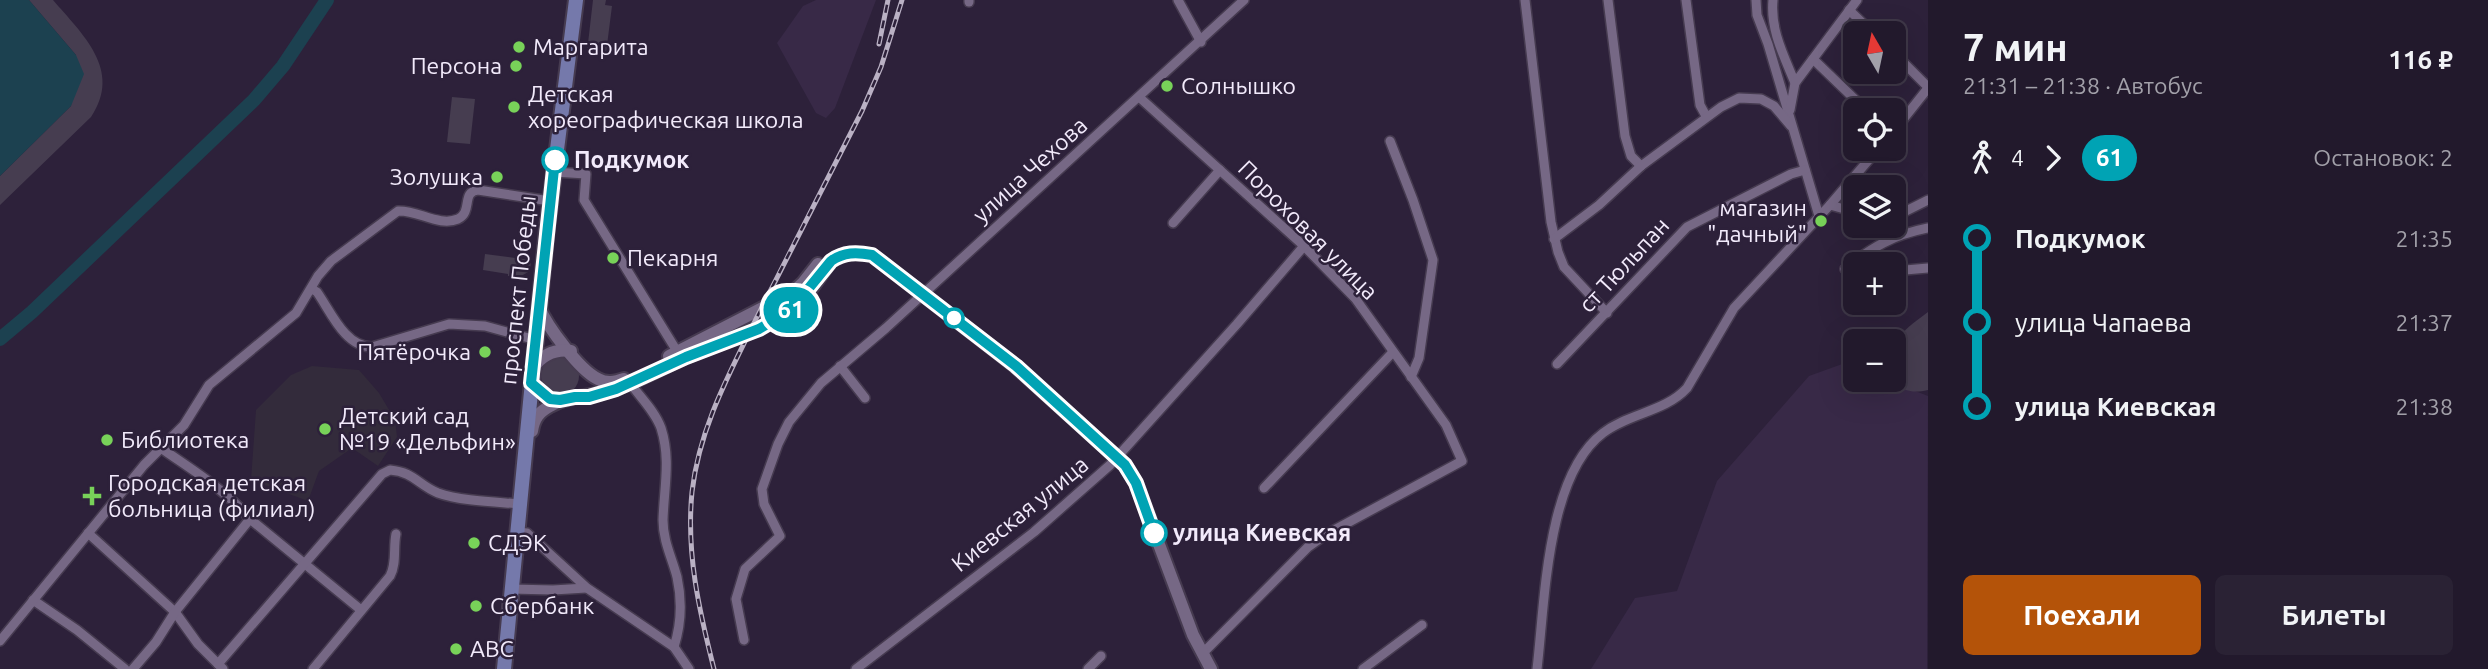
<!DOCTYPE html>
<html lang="ru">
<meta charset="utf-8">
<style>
body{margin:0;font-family:Ubuntu,sans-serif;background:#2a2234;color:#f1f3f6;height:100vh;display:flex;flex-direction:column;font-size:26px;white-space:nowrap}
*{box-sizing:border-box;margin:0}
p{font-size:23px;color:#a2a0a9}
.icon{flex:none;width:38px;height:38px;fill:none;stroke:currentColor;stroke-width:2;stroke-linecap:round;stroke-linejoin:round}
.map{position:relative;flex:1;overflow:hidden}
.drawer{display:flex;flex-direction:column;background:#22192c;width:560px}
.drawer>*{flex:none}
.badge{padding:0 14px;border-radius:23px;font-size:24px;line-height:46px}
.needle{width:46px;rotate:351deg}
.buttons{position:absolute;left:1843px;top:21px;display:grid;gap:14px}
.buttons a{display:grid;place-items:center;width:63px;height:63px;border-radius:10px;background:#22192c;box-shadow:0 7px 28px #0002,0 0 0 2px #3f3848;font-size:35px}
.map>.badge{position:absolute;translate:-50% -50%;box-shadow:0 0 0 4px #fff}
.legs{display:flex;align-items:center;gap:10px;height:77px;padding:0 35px;font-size:23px}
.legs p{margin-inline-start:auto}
.head{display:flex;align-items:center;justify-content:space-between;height:119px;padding:0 35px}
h1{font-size:38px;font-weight:700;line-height:52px}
.action{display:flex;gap:14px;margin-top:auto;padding:14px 35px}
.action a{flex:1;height:80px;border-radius:10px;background:#b45309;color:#fff;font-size:28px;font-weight:700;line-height:80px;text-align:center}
.action a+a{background:#2a2234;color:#f1f3f6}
ul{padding:0 35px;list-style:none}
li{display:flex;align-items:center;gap:24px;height:84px;font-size:26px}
li i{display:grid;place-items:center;width:10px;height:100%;margin:0 9px;background:currentColor}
li i::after{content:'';width:18px;height:18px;margin:-9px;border:5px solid;border-radius:50%;background:#22192c}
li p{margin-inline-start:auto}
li:first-child i{background:linear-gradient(#0000 50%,currentColor 0)}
li:last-child i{background:linear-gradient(currentColor 50%,#0000 0)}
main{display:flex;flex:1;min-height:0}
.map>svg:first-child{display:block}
</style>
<main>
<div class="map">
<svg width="1928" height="669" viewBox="0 0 1928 669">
<rect width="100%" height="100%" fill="#2d213a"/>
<g fill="#382947">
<polygon points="816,0 876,0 835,108 826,118 816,113 777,43 803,6"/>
<polygon points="1845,363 1855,367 1855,380 1887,380 1928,396 1927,669 1591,669 1635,598 1677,591 1717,481 1809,376"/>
</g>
<polygon fill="#332b3b" points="312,366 359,370 379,393 395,420 397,437 378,466 352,448 319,471 308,501 251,480 256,410 291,375"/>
<g fill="#463d50">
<path d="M29,0H53C82,34 123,70 91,117L0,205V176L71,106L76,55Z"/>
<polygon points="593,0 606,0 605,5 612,6 606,53 587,52"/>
<polygon points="452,97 475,99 470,144 447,142"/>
<polygon points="485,254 531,260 530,271 521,276 508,276 508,274 483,270"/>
<path d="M1928,312V390C1905,395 1894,388 1894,364C1894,358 1893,352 1894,347C1900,331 1915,322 1928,312Z"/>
<circle cx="560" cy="376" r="19"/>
</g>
<polygon fill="#1c4150" points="0,0 29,0 76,55 84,74 71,106 0,176"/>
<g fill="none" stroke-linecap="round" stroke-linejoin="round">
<polyline stroke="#1c4150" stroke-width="14" points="0,339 32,312 254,100 283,66 327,0"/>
<g stroke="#463b50" stroke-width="12">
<g id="minor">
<polyline points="1178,0 1201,42"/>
<polyline points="1525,0 1551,222 1558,252 1564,267 1607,313"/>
<polyline points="1608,0 1625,136 1631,156 1641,166"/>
<polyline points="1686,0 1700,105 1706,116"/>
<polyline points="1756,0 1757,15 1768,44 1819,216"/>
<path d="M1773,0C1770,30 1784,56 1795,83"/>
<polyline points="969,2 969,0"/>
<polyline points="1849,10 1873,33"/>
<polyline points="1894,53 1928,87"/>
<polyline points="1813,59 1866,110"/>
<polyline points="1139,97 1304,246 1355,298 1446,425 1462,461 1325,535 1308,547 1202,654"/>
<polyline points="1790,110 1795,83 1857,0"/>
<polyline points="1894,131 1928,88"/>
<polyline points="1390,141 1413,200 1433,260 1419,358 1411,377"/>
<polyline points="554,172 586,174 584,200 675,348"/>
<polyline points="1830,205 1855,212"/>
<polyline points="1894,217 1928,200"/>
<polyline points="1173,223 1220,170"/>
<polyline points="1554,239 1599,205 1641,166 1721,107 1739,98 1761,99 1774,106 1791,126"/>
<path d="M1845,269C1872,247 1893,235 1928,228"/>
<polyline points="1894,271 1928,268"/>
<path d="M312,289L317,292C331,312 345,347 372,347L449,324L485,326L536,340"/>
<polyline points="1557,364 1687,227 1791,174 1805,170"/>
<polyline points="840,366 865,398"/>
<path d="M630,383C640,397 655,411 661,428C671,459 664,488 663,520C663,541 672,558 677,577C682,600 681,625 674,647"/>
<path d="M161,448C192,470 226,490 250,519L361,610"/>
<polyline points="1264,488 1393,352"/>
<polyline points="517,532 527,533 587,588 674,647 689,669"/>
<polyline points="88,533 175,612 198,644 223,669"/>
<polyline points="511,589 553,590 586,588"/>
<polyline points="33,600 77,630 125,669"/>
<polyline points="744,640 736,599 745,569 780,536 764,504 762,489 778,444 789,422 821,383 886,328 1244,0"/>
<path d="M0,641L144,465L184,425L209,385L296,313L318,276L331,261L398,211C418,210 439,227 458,219C473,212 461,192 478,190L550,201"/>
<path d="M218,664L382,474L390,470C414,472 418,485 438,493C460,501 496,502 520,504"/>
<polyline points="133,669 156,642 175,612 250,519"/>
<path d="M313,669L390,576C397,563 393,548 396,534"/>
<polyline points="856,669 1034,532 1110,465 1237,324 1304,246"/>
<polyline points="1088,669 1101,656"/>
<polyline points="1363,669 1422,625"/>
<path d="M1537,669C1545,603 1546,476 1603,433C1629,413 1665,412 1687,388L1734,308L1830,205L1878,149"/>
</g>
</g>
<g stroke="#463b50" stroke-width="16">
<g id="secondary">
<path d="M539,307C547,326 579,370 598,379C607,384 615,382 624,379"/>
<polyline points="669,356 792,293 803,283 818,264"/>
<path d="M533,368C542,355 555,349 571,351"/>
<polyline points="531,383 549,399 560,400"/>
<path d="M532,431C534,418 539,412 550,406C569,395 591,397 612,390C638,382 661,368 686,357C720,342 758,333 789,311C807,299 818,278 831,261C844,253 856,252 872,255L1015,366L1125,465L1136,483L1193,635L1211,669"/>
</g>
</g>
<g stroke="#463b50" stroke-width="18">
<polyline id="primary" points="504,669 547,228 576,0"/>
</g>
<use href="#minor" stroke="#766885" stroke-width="9"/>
<use href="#secondary" stroke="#766885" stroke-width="12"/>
<use href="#primary" stroke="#7579ab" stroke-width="14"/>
<g stroke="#bab1c4" stroke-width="5">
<g id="rail">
<polyline points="879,44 888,0"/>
<path d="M714,669C699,610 686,553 692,492C699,429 729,374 756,319C791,249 827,180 862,111L881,67L902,0"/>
</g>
</g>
<use href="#rail" stroke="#2d213a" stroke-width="2.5" stroke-dasharray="8" stroke-linecap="butt"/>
</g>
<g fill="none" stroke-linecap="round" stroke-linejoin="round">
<g stroke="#fff" stroke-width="16">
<path id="line-1" d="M555,160L531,383L550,399L560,400L575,397H589L616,389L686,357L759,329L791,310L831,261C844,252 856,252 872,255L1016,366L1125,465L1136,483L1154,533"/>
</g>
<use href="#line-1" stroke="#00a3b4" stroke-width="10"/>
</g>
<g fill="#78d259" stroke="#2d213a" stroke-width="2.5">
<circle cx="519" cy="47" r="7"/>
<circle cx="516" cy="66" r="7"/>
<circle cx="1167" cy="86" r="7"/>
<circle cx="514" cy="107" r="7"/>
<circle cx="497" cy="177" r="7"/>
<circle cx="1821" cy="221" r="7"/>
<circle cx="613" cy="258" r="7"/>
<circle cx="485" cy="352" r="7"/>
<circle cx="325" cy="429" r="7"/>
<circle cx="107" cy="440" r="7"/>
<path d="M88.5 485.5h7v7h7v7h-7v7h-7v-7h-7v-7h7z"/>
<circle cx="474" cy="543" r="7"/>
<circle cx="476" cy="606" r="7"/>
<circle cx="456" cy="649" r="7"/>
</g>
<g fill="#fff" stroke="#00a3b4" stroke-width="3.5">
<circle cx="555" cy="160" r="12"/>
<circle cx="954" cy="318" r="9"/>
<circle cx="1154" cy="533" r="12"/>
</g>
<g text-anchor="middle" stroke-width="5" stroke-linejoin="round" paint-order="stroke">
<g font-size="23" fill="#f2eafb" stroke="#2d213a" text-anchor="start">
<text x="533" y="55">Маргарита</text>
<text x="502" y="74" text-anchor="end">Персона</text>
<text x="1181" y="94">Солнышко</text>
<text x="528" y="102">Детская<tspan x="528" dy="26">хореографическая школа</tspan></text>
<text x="483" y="185" text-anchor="end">Золушка</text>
<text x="1807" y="216" text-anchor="end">магазин<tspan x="1807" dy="26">"дачный"</tspan></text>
<text x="627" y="266">Пекарня</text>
<text x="471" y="360" text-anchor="end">Пятёрочка</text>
<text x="339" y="424">Детский сад<tspan x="339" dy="26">№19 «Дельфин»</tspan></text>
<text x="121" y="448">Библиотека</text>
<text x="108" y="491">Городская детская<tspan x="108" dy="26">больница (филиал)</tspan></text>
<text x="488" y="551">СДЭК</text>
<text x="490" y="614">Сбербанк</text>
<text x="470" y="657">ABC</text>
</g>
<g font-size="23" font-weight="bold" fill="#f2eafb" stroke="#2d213a" text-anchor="start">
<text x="574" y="168">Подкумок</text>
<text x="1173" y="541">улица Киевская</text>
</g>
<g font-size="23" fill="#f2eafb" stroke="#2d213a">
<text transform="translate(1030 170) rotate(-42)" y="8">улица Чехова</text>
<text transform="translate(1308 230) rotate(45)" y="8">Пороховая улица</text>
<text transform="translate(1624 265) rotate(-47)" y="8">ст Тюльпан</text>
<text transform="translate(518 290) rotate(-84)" y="8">проспект Победы</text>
<text transform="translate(1020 514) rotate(-39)" y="8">Киевская улица</text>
</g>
</g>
</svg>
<div class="buttons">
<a><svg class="needle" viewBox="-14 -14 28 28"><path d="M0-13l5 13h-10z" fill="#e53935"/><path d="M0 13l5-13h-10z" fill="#a2a0a9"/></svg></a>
<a><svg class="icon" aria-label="locate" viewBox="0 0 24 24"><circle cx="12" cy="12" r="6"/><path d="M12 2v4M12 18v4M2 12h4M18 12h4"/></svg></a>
<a><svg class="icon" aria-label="layers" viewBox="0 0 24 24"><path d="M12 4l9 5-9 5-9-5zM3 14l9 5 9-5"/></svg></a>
<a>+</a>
<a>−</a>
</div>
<b class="badge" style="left:791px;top:310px;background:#00a3b4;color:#fff">61</b>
</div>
<section class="drawer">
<div class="head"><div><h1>7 мин</h1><p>21:31 – 21:38 · Автобус</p></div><b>116 ₽</b></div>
<div class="legs"><svg class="icon" aria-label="walk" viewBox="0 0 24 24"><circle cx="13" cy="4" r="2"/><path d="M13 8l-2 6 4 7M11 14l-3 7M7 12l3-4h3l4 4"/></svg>4<svg class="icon" aria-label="forward" viewBox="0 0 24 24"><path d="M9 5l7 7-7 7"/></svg><b class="badge" style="background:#00a3b4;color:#fff">61</b><p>Остановок: 2</p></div>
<ul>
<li><i style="color:#00a3b4"></i><b>Подкумок</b><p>21:35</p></li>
<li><i style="color:#00a3b4"></i><span>улица Чапаева</span><p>21:37</p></li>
<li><i style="color:#00a3b4"></i><b>улица Киевская</b><p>21:38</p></li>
</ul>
<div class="action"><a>Поехали</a><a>Билеты</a></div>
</section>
</main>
